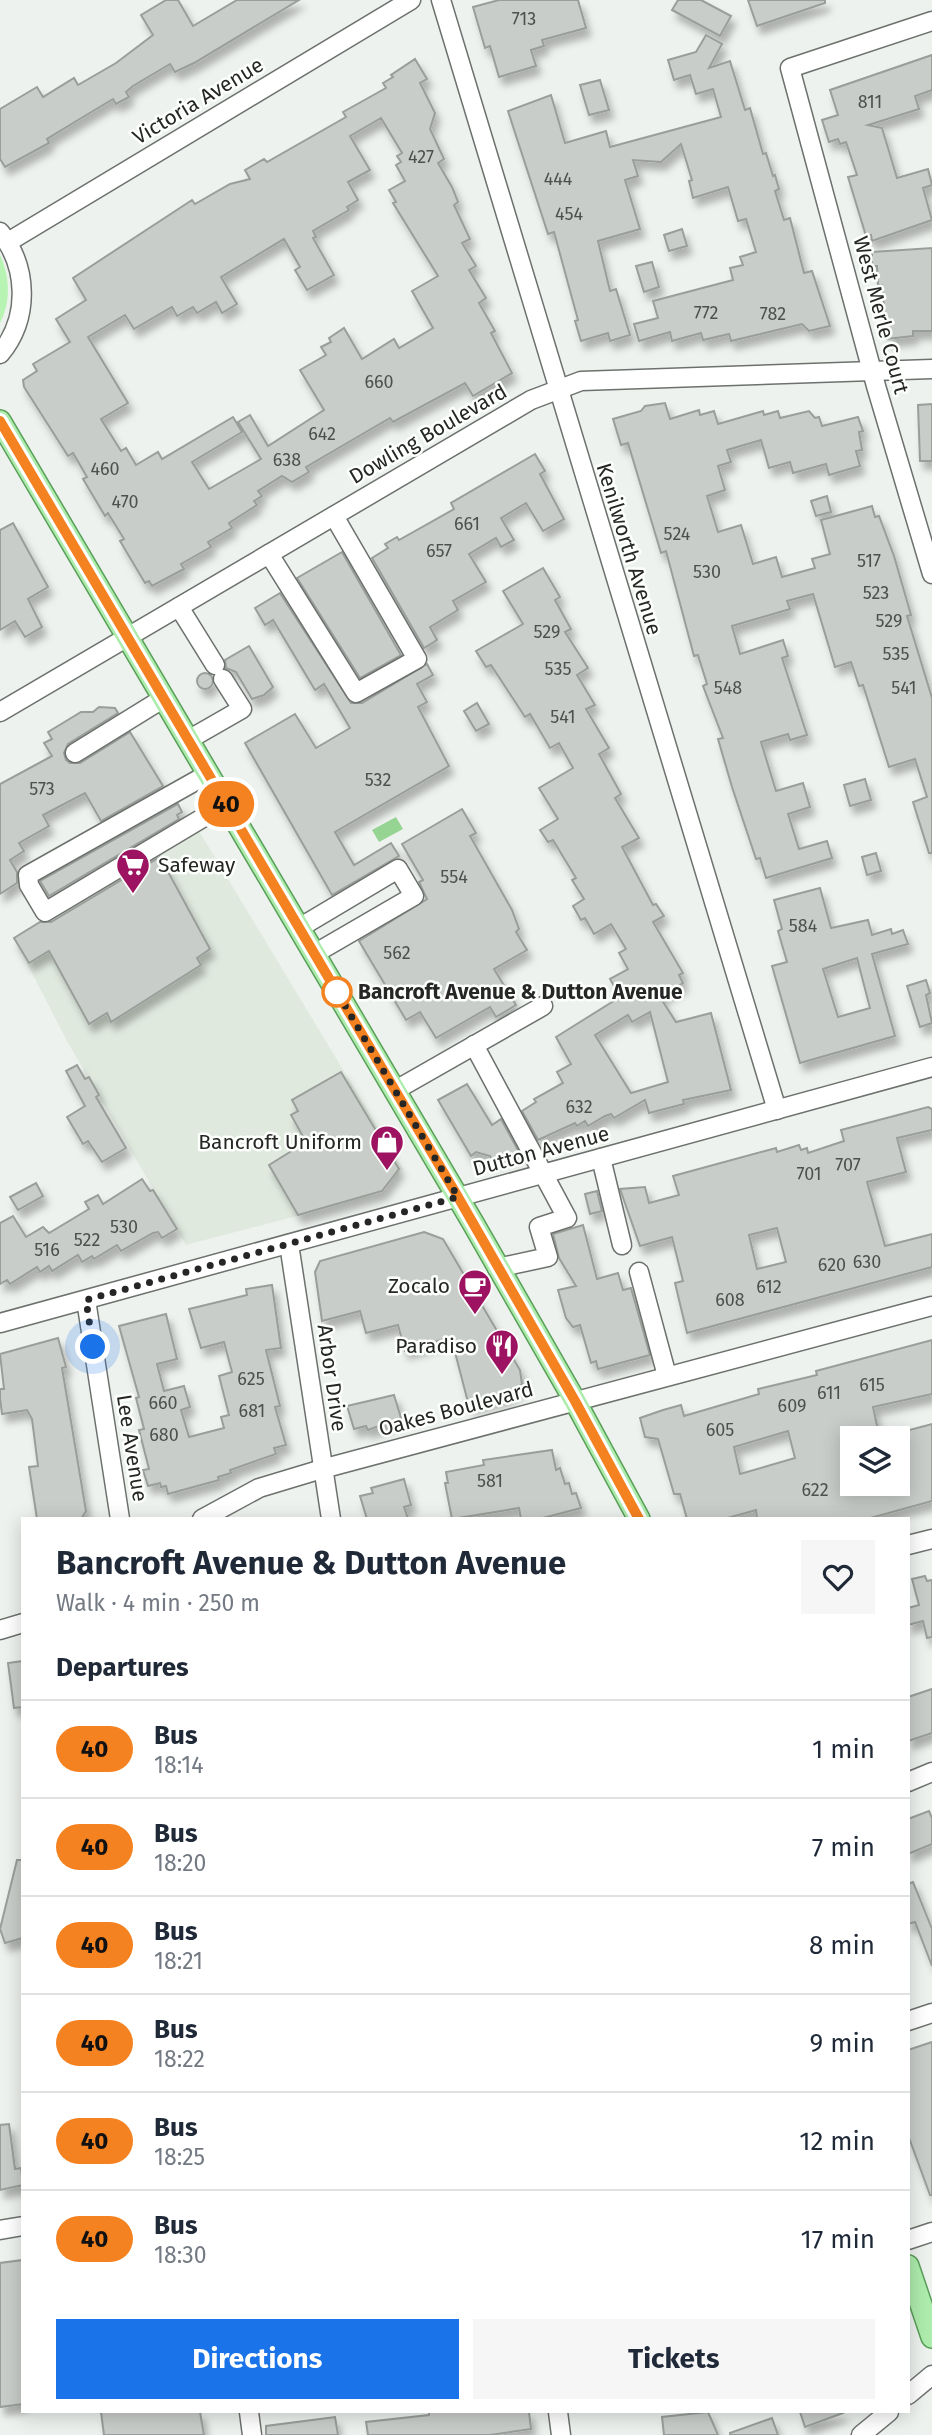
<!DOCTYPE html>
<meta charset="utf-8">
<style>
body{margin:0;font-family:"Fira Sans",sans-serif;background:#f6f6f7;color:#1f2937;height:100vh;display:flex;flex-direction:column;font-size:26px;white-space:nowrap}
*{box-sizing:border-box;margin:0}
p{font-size:23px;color:#747a83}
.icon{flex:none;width:38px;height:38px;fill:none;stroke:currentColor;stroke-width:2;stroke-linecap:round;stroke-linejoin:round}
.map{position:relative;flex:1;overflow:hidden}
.panel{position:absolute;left:21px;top:1517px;width:889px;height:896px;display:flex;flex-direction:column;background:#fff;border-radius:0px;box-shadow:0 4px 18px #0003}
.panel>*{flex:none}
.badge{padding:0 14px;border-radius:23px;font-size:24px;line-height:46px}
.buttons{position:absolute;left:840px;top:1426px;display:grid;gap:14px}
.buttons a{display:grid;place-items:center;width:70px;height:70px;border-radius:0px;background:#fff;box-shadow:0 4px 18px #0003;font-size:35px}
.you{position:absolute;width:35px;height:35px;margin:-18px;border:5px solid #fff;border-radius:50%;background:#1a73e8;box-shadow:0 0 0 10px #1a73e833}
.map>.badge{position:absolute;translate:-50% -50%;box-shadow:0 0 0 4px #fff}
h2{padding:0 35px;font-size:26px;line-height:63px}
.round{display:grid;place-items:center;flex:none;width:74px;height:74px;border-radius:0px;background:#f6f6f7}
.summary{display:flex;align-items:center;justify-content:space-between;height:119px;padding:0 35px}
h1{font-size:33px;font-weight:700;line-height:52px}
.action{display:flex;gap:14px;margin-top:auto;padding:14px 35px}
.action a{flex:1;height:80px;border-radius:0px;background:#1a73e8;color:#fff;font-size:28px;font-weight:700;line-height:80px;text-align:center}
.action a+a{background:#f6f6f7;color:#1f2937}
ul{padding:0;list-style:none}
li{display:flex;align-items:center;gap:21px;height:98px;padding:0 35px;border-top:2px solid #e0e1e3}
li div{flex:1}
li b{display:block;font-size:26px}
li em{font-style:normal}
li .badge{min-width:77px;font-weight:700;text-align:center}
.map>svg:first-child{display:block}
</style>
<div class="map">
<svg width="932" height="2435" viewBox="0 0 932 2435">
<defs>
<filter id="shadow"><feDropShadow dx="4.5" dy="8" stdDeviation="3.5" flood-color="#0004"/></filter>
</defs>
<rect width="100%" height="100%" fill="#eef2ee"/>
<polygon fill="#dfe9de" points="196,826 403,1169 382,1191 365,1198 186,1245 68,1043 14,938"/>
<path fill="#b7f4b3" d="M0,255C10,276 11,302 0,323Z"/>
<polygon fill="#96d493" points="396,817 403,829 379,842 372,830"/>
<g fill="#c9cdc9" stroke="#9a9e9a" stroke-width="2" fill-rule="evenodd" filter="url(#shadow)">
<polygon points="166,0 178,0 193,26 237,0 299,0 194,63 175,72 170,64 133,86 126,92 129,97 116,104 113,99 88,114 47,139 49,143 5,167 0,159 0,109 37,87 43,97 74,78 78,85 116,63 153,35 141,15"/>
<polygon points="499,0 578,0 586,28 542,40 544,46 531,50 536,66 499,77 490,46 485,48 473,7"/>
<polygon points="678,0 701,0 731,16 720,36 672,10"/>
<polygon points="748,0 825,0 825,3 757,26"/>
<polygon points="706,35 722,44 709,68 730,61 745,110 750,108 763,154 766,153 773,176 775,175 779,189 775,191 784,220 790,218 804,273 812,271 830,326 809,331 802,324 731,341 729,334 703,340 701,333 672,341 670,332 639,341 634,324 658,318 653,301 733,280 730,268 743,265 740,257 756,252 746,219 738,221 728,187 693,198 689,181 692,180 681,144 661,162 633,160 638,176 625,180 640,229 598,241 610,291 616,289 630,335 610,341 608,333 581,341 575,321 578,320 554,232 548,234 508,111 551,95 565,143 606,131 610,147 721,117 713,89 696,94 690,75 674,80 668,60 696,52"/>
<polygon points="932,55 932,90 915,96 919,109 868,125 882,128 897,178 928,169 932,185 923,188 932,220 872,241 871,235 866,236 848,177 857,175 846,142 840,144 838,139 829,142 822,120 838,115 830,90"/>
<path d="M415,59L427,79L420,83L435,113L430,129L444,159L438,163L452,187L458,202L454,205L470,239L462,243L476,266L469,270L486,298L479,303L495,331L491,333L512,373L473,396L465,383L393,422L390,418L306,467L309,472L292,482L282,476L258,491L262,496L254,501L257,505L229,523L232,528L208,542L211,547L181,564L184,569L152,586L149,581L145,583L120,541L124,539L108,513L105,516L83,479L87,477L73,453L68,456L24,387L23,380L37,371L33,364L70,342L56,319L86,300L73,278L192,200L195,204L230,184L250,179L245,170L264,159L267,162L346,117L343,112L386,88L383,83L393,77L391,75ZM381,118L402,153L397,156L401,162L396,165L405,181L389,190L396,202L393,203L438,276L412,291L433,328L399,348L394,339L362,359L344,328L329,338L331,342L321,347L326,355L300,370L324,410L268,446L250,415L238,422L261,459L209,489L192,462L242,432L233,417L162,459L158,452L136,465L126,448L121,451L101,419L128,403L88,337L125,315L134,329L172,307L177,316L193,307L197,313L216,302L222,313L237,304L221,277L284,239L300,267L295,270L307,290L334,275L313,238L316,237L313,231L349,210L347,207L358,200L348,182L370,170L350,136Z"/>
<polygon points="600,80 609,110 589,115 580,85"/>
<polygon points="682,229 687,246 669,251 664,235"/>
<polygon points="932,248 932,331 913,331 913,336 887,339 882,285 878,285 877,266 872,266 872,252"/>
<polygon points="652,262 659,287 644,292 636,266"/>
<polygon points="665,403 670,419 699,410 700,415 714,411 718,424 763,411 764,415 778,411 780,418 809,411 815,418 819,417 822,426 858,417 863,431 859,432 862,450 856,451 860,466 829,475 826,464 793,473 790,462 769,468 761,440 727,450 731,462 718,466 725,490 707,496 718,532 741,525 753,564 776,557 782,577 815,568 812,559 830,554 821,520 872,506 875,517 879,516 894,556 911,615 907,616 932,698 932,853 929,853 913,802 927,797 915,759 889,767 863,685 859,686 851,662 835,667 813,594 787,601 790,609 732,626 740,654 783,640 788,656 782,658 807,735 790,740 788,734 761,742 776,791 803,783 810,807 788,814 799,849 827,841 832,858 766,878 760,858 756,859 732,787 718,739 723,738 703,686 707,684 698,655 694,656 666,551 661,553 628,443 621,445 613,419 641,411 645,406"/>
<polygon points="932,404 932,461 920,461 918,405"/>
<polygon points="535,454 545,471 540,474 564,519 543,531 526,503 501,518 514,540 501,547 496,538 469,554 486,582 453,601 458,610 430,627 437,640 424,648 372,558 388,548 385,544 397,537 399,540 454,509 451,503"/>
<polygon points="827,496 831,512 816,516 811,501"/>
<polygon points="13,523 48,587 28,599 42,627 25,637 15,621 0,630 0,530"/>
<polygon points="342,552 401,655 360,678 297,578"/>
<path d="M543,568L560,597L555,600L571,629L565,632L588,668L577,675L595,705L586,709L609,748L599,754L621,794L615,798L639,838L622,847L653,905L656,904L664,916L653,922L683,973L679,975L683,983L660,997L676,1022L711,1013L731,1090L683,1100L684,1104L649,1113L645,1100L614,1118L611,1114L605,1116L588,1126L585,1121L577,1126L575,1123L538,1140L522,1111L536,1102L534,1099L563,1083L557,1072L571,1064L556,1037L620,997L610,979L628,969L619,953L626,949L611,924L594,934L585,918L581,920L573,906L584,899L572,880L576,878L553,840L548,842L540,830L558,819L539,788L573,768L559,743L550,748L530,714L525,717L491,665L486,667L476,651L523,624L503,591ZM650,1012L668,1082L631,1093L595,1035L628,1015L632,1022Z"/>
<polygon points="280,593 351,703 362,703 427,664 433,675 417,684 427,702 418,707 449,766 335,832 354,865 391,843 399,856 332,895 245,743 295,714 316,748 350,728 324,684 315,690 273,620 265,625 255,608"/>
<polygon points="249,646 273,687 264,695 252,699 236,672 226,668 225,660"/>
<circle cx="205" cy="681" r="8"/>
<polygon points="477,703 489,724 476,731 464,711"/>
<polygon points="99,707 115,708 118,713 68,744 64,753 66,760 70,763 80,763 130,732 163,786 101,821 85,793 43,815 49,826 19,843 24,851 10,860 17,872 17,883 0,894 0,784 52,756 44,743 52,739 48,732 81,712 93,712"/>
<polygon points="865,779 871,800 850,806 844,785"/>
<polygon points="178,804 182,812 177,815 179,819 49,896 40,881"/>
<polygon points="462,809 476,833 470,836 512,910 519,929 516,932 527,950 494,969 516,1005 496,1017 490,1007 436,1038 420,1012 406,1020 359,941 427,899 419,882 423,880 402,844"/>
<polygon points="876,853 881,871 867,875 862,857"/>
<polygon points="160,857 210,949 197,958 201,965 111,1022 107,1013 89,1024 49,951 29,963 14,938 40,922 51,922"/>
<path d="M820,888L831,928L868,920L872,935L891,929L892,934L903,930L908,944L872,954L895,1036L800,1063L772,966L787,962L778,931L782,929L774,900ZM857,958L870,1008L838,1017L823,969Z"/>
<polygon points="926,980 930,993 926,995 932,1023 920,1027 907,986"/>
<polygon points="77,1065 85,1079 89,1077 99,1095 96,1097 126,1148 102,1162 88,1141 83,1144 67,1117 85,1106 66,1071"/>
<polygon points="341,1072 399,1169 382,1191 298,1215 269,1165 306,1142 291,1115 298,1111 292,1100"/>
<polygon points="467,1084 492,1125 501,1119 519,1152 510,1157 507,1153 493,1161 490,1156 476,1152 471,1156 438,1100"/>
<path d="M928,1107L932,1109V1130L897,1138L906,1172L867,1182L885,1246L932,1234V1267L687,1333L675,1283L683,1281L672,1237L640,1246L620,1189L645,1187L649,1203L679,1195L673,1176L776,1148L777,1152L799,1145L801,1150L807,1148L808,1153L844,1141L841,1130ZM777,1228L786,1262L757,1269L749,1235Z"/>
<polygon points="142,1179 150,1191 153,1190 177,1229 162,1238 158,1232 153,1233 121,1251 117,1245 94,1259 92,1256 82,1262 78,1255 52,1271 49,1266 40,1272 37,1267 10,1284 7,1280 0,1284 0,1223 13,1216 26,1237 43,1227 49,1233 89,1209 85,1202 98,1195 103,1204"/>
<polygon points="36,1183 43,1196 18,1210 10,1197"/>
<polygon points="597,1191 602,1211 590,1214 585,1194"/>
<polygon points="583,1225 597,1279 618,1273 623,1290 631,1288 650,1355 598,1369 596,1361 591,1363 580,1325 573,1327 566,1318 558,1290 576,1286 559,1258 553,1234"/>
<polygon points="424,1232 443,1239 520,1370 522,1384 510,1395 469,1406 451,1337 405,1351 398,1325 366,1333 360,1311 322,1321 315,1272 320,1261"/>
<polygon points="272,1285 281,1348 266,1350 280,1406 275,1407 286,1445 274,1448 276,1454 230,1470 231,1473 218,1477 219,1480 168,1494 166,1486 161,1487 160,1483 148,1486 143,1470 149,1469 139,1430 144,1429 136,1398 139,1397 119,1326 166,1314 177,1359 157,1364 164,1391 184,1386 190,1407 181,1410 189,1437 224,1428 221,1417 229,1415 219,1376 232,1372 224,1342 201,1348 189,1309 247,1295 246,1289"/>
<polygon points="58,1338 66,1367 62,1368 86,1511 81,1519 37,1519 29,1467 38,1466 32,1419 27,1410 2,1414 0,1398 0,1389 4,1389 0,1354"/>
<path d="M932,1340V1394L873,1407L879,1435L852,1438V1484H898V1433L932,1424V1501L867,1519H757L756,1510L724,1519H687L680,1494H674L658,1439L645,1437L640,1418L663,1410L681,1405L684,1416L759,1394L758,1389L817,1375L816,1371ZM788,1431L795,1458L740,1474L734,1447Z"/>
<polygon points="394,1395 401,1418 368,1430 366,1426 354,1429 347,1406"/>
<polygon points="552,1450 556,1470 560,1468 565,1484 569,1483 572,1494 576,1493 581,1508 539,1519 521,1519 519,1508 452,1519 445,1483 448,1483 446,1472 484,1465 483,1460"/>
<polygon points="404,1479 411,1505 404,1507 408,1519 367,1519 360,1496 373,1493 371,1488"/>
<polygon points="925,1576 927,1581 932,1580 932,1637 927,1638 923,1621 908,1625 908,1608 919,1605 912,1579"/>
<polygon points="23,1661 23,1707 14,1708 8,1663"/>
<polygon points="932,1689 932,1733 908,1741 908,1697"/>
<polygon points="929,1811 932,1818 932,1844 908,1854 908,1819"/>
<polygon points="17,1860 23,1860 23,1938 5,1943 0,1929"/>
<polygon points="913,1882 932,1929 932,1966 915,1922 908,1924 908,1884"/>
<polygon points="932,2042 932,2195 930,2195 908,2135 908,2050"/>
<polygon points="9,2124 15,2169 21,2168 23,2185 0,2190 0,2125"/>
<polygon points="23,2260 23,2404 0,2407 0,2263"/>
<polygon points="101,2412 200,2412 204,2435 104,2435"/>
<polygon points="429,2412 529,2412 531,2429 490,2435 368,2435 366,2422 429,2415"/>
<polygon points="708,2412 718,2435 664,2435 662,2417"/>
<polygon points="800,2412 842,2412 843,2413 805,2427"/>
<polygon points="335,2417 338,2435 266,2435 266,2426"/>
<polygon points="772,2418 778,2435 730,2435 730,2433"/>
</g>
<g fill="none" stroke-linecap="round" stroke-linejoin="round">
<g stroke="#6d716d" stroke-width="21">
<g id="minor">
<polyline points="441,0 777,1110"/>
<polyline points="932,21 790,68 876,386 932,574"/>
<path d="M0,232C28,267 30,318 0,354"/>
<polyline points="8,242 411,0"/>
<polyline points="269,554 356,693 417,659 334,516"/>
<polyline points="179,607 215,665"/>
<polyline points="0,712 531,400 581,381 932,369"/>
<polyline points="188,740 242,709 223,679"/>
<polyline points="75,753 164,698"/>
<polyline points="208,774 28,875 29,885 45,912 226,804"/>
<polyline points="299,928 398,869 414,896 314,954"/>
<polyline points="474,1045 567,1218 539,1227 548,1257 497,1268"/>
<polyline points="394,1091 543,1006"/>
<polyline points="601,1158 622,1245"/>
<polyline points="289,1244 331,1519"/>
<polyline points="639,1272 667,1376"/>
<polyline points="86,1300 120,1519"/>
<polyline points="0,1323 932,1067"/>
<polyline points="202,1519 259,1488 322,1469 932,1306"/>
<polyline points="908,1545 932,1539"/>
<polyline points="0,1630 23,1623"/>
<polyline points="908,1782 932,1772"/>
<polyline points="908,2021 932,2013"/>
<polyline points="0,2230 23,2226"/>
<polyline points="908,2240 932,2232"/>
<polyline points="908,2395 932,2375"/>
<polyline points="249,2412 252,2435"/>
<polyline points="558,2412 561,2435"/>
<polyline points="861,2435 889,2412"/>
</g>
</g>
<g stroke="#5a9f59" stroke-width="24">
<g id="major">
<polyline points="0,421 473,1223 575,1401 639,1519"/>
<polyline points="908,2266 932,2337"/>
</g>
</g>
<use href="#minor" stroke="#fff" stroke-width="18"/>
<use href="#major" stroke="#adecac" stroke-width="21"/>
</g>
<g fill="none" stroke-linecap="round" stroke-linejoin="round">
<g stroke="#fff" stroke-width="16">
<polyline id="line" points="0,421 458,1197 575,1401 639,1519"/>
</g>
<use href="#line" stroke="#f58220" stroke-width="10"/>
<polyline stroke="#252625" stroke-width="7" stroke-dasharray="0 12.6" points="93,1347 86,1300 458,1197 337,992"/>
</g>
<defs>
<g id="supermarket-pin" transform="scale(1.75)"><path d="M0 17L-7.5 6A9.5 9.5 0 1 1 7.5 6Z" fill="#9d1261" stroke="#fcfffc"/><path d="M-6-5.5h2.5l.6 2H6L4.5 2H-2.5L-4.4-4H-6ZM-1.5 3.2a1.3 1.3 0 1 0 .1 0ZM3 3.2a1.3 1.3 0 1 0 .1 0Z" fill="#fff"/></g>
<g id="shop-pin" transform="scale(1.75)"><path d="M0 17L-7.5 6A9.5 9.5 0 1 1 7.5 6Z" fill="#9d1261" stroke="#fcfffc"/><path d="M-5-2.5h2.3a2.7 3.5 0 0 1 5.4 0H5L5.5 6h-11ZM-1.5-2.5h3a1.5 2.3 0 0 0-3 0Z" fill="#fff"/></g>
<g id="cafe-pin" transform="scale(1.75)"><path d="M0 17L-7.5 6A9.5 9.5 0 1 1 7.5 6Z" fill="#9d1261" stroke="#fcfffc"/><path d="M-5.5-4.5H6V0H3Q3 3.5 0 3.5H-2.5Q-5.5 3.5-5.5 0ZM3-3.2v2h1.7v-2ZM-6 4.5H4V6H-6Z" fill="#fff"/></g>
<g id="restaurant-pin" transform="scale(1.75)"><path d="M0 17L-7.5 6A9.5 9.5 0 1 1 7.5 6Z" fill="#9d1261" stroke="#fcfffc"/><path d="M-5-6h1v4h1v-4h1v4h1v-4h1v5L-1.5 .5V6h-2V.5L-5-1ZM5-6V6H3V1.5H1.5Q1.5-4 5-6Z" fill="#fff"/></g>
</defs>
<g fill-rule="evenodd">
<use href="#supermarket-pin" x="133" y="865"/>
<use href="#shop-pin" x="387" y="1142"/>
<use href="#cafe-pin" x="475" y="1286"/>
<use href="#restaurant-pin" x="502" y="1346"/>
</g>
<circle fill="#fff" stroke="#f58220" stroke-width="3.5" cx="337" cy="992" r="14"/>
<g text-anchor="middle" stroke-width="5" stroke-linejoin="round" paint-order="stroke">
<g font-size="18" fill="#4e504e">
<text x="524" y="25">713</text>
<text x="870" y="108">811</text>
<text x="421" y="163">427</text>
<text x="558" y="185">444</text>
<text x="569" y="220">454</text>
<text x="706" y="319">772</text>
<text x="773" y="320">782</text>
<text x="379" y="388">660</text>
<text x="322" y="440">642</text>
<text x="287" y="466">638</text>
<text x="105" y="475">460</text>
<text x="125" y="508">470</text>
<text x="467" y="530">661</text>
<text x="677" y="540">524</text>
<text x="439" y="557">657</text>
<text x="869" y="567">517</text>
<text x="707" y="578">530</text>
<text x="876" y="599">523</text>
<text x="889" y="627">529</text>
<text x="547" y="638">529</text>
<text x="896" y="660">535</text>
<text x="558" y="675">535</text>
<text x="728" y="694">548</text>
<text x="904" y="694">541</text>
<text x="563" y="723">541</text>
<text x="378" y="786">532</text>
<text x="42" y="795">573</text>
<text x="454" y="883">554</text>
<text x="803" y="932">584</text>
<text x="397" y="959">562</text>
<text x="579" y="1113">632</text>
<text x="848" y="1171">707</text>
<text x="809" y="1180">701</text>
<text x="124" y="1233">530</text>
<text x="87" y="1246">522</text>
<text x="47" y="1256">516</text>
<text x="867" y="1268">630</text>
<text x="832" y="1271">620</text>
<text x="769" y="1293">612</text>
<text x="730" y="1306">608</text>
<text x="251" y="1385">625</text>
<text x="872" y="1391">615</text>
<text x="829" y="1399">611</text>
<text x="163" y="1409">660</text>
<text x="792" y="1412">609</text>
<text x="252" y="1417">681</text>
<text x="720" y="1436">605</text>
<text x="164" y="1441">680</text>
<text x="490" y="1487">581</text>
<text x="815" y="1496">622</text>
</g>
<g font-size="21" fill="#252625" stroke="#fcfffc">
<text transform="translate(198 101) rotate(-31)" y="7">Victoria Avenue</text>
<text transform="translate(881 315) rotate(75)" y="7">West Merle Court</text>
<text transform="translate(428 434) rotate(-30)" y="7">Dowling Boulevard</text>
<text transform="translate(629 549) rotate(73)" y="7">Kenilworth Avenue</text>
<text transform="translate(541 1151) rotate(-15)" y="7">Dutton Avenue</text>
<text transform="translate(332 1378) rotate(82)" y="7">Arbor Drive</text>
<text transform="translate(456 1409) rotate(-15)" y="7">Oakes Boulevard</text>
<text transform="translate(132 1448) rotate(81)" y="7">Lee Avenue</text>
</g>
<g font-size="21" fill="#252625" stroke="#fcfffc" text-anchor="end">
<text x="158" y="872" text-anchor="start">Safeway</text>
<text x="362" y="1149">Bancroft Uniform</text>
<text x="450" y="1293">Zocalo</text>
<text x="477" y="1353">Paradiso</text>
</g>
<g font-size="21" font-weight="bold" fill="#252625" stroke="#fcfffc" text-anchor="start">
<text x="358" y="999">Bancroft Avenue &amp; Dutton Avenue</text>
</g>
</g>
</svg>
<div class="buttons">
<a><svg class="icon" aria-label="layers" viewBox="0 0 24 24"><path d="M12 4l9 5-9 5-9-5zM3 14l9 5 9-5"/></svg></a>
</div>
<div class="you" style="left:93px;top:1347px"></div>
<b class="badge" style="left:226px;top:804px;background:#f58220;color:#111">40</b>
<section class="panel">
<div class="summary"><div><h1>Bancroft Avenue &amp; Dutton Avenue</h1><p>Walk · 4 min · 250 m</p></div><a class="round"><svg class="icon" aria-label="heart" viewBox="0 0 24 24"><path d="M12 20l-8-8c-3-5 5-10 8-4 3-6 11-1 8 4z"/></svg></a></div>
<h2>Departures</h2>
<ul>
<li><span class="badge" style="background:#f58220;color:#111">40</span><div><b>Bus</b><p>18:14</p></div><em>1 min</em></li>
<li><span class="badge" style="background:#f58220;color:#111">40</span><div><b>Bus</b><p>18:20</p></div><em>7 min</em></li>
<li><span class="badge" style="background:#f58220;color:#111">40</span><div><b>Bus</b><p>18:21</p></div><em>8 min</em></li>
<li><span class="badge" style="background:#f58220;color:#111">40</span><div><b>Bus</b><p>18:22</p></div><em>9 min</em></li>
<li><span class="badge" style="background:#f58220;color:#111">40</span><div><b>Bus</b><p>18:25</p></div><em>12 min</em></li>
<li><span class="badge" style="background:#f58220;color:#111">40</span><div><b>Bus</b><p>18:30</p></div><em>17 min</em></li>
</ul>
<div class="action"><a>Directions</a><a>Tickets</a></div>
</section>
</div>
